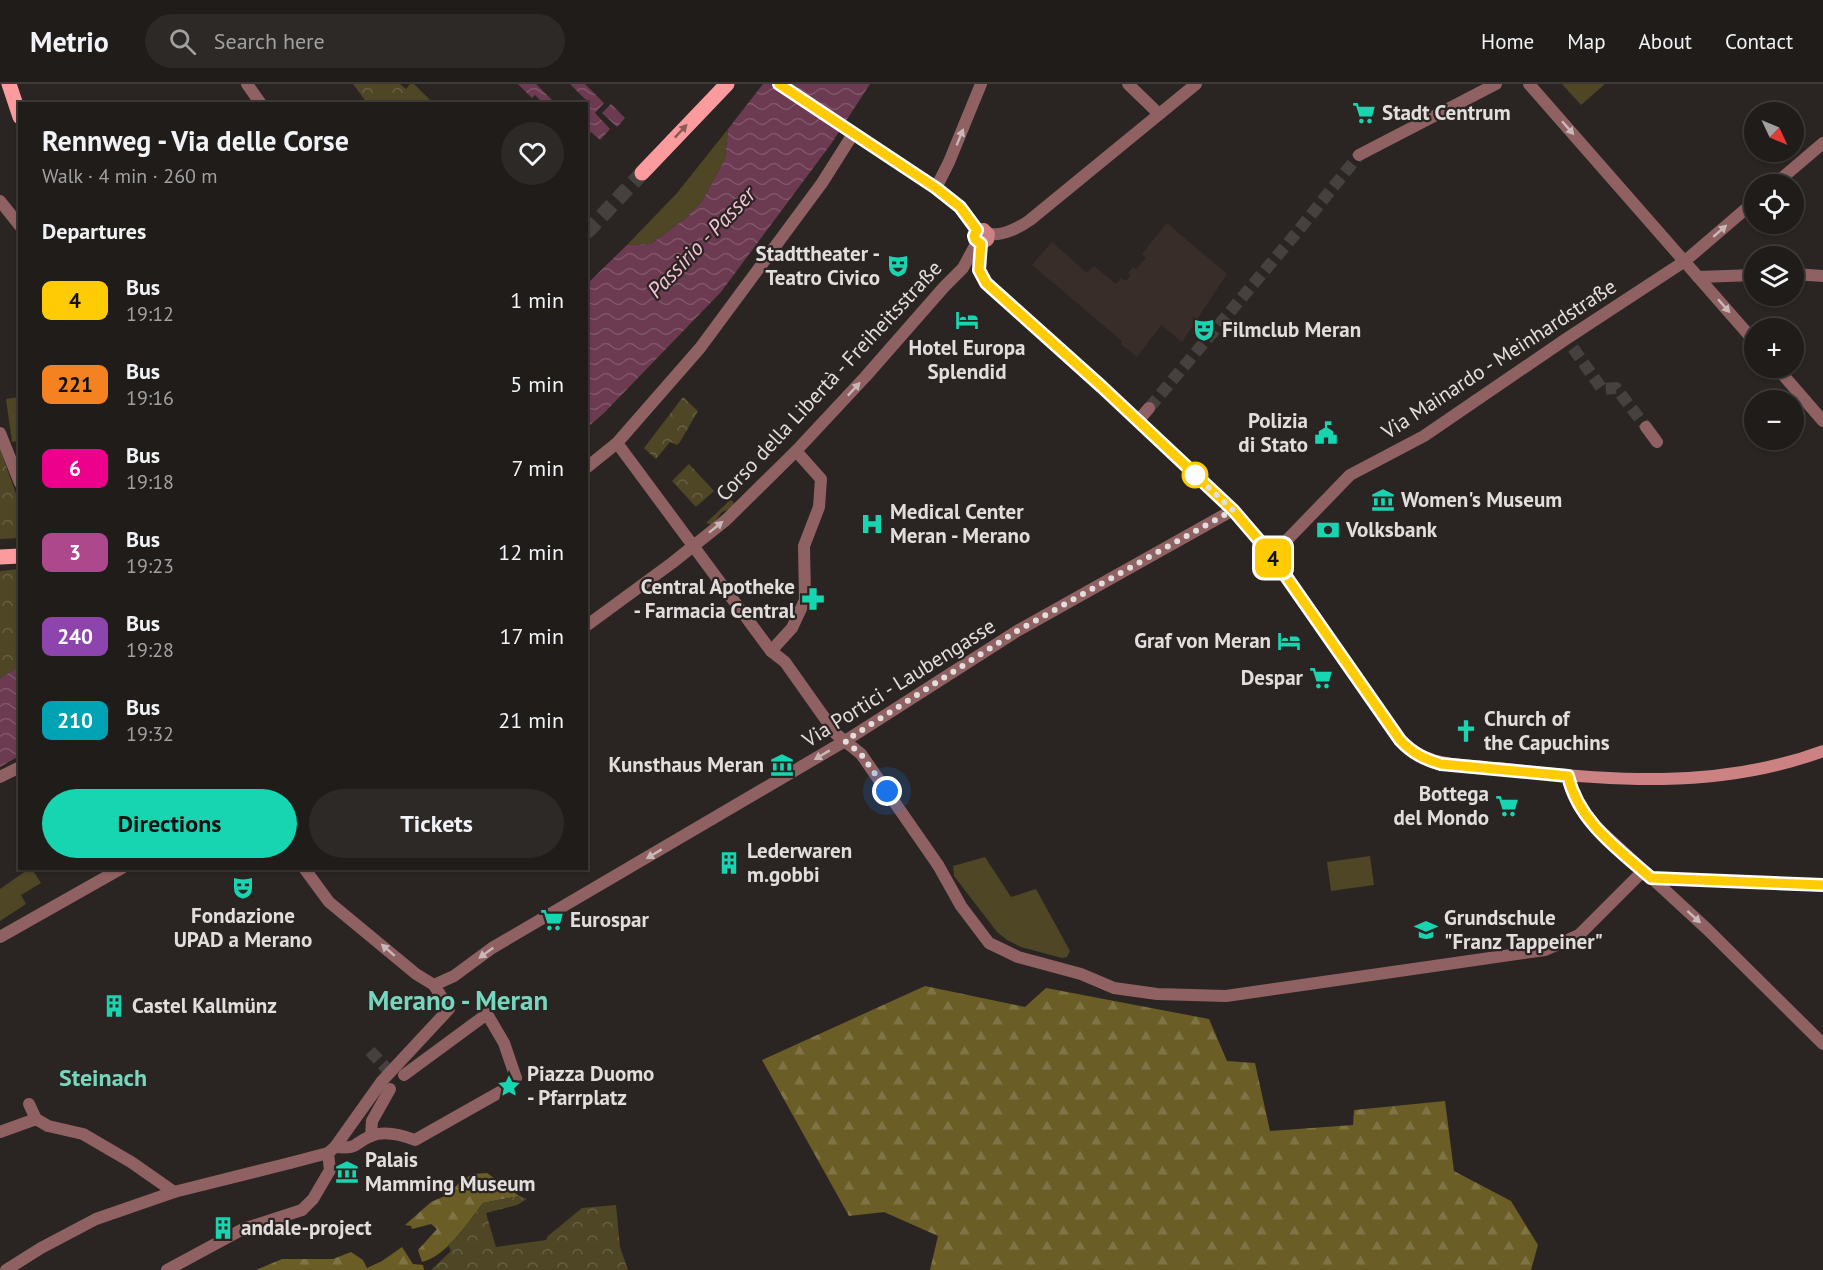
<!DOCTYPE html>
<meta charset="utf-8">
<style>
body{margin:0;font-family:"PT Sans",sans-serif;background:#2d2927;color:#f1f3f6;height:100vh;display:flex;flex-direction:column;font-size:22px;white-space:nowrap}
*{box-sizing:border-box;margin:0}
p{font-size:20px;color:#a2a1a2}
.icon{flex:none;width:33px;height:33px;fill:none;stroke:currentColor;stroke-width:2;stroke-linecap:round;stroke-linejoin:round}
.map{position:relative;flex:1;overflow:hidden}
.side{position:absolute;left:18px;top:18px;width:570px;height:768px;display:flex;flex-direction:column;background:#201c1a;border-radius:0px;box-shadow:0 2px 4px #0004,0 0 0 2px #3d3a39}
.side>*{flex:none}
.badge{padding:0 12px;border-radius:9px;font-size:21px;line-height:39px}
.needle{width:39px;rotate:134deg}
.fabs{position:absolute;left:1744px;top:18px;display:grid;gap:12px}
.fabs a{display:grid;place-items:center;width:60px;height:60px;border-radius:50%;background:#201c1a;box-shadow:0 2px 4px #0004,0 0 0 2px #3d3a39;font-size:30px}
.you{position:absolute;width:30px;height:30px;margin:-15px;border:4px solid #fff;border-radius:50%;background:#1a73e8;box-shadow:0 0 0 9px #1a73e833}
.map>.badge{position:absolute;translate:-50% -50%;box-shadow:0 0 0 3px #fff}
h2{padding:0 24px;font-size:22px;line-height:54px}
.round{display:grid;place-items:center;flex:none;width:63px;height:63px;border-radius:32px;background:#2d2927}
.summary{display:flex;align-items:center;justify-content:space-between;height:102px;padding:0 24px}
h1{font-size:28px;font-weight:600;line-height:45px}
.primary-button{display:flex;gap:12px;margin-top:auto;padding:12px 24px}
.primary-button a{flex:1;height:69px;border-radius:36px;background:#18d5b2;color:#111;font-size:24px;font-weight:600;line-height:69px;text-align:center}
.primary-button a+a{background:#2d2927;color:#f1f3f6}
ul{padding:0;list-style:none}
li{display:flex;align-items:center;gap:18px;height:84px;padding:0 24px}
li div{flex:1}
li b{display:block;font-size:22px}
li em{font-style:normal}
li .badge{min-width:66px;font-weight:700;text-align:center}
header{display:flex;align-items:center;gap:36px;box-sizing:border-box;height:84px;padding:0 30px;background:#201c1a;border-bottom:2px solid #3d3a39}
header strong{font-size:28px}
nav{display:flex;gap:33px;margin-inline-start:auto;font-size:21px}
.search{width:420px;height:54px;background:#2d2927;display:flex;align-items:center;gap:15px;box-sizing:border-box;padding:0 21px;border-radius:33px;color:#a2a1a2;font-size:22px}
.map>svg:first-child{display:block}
</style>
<header>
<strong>Metrio</strong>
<div class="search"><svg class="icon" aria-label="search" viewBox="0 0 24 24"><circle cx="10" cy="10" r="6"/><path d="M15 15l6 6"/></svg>Search here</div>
<nav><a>Home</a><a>Map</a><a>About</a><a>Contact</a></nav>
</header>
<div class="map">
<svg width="1823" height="1186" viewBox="0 0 1823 1186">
<defs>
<pattern id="forest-firs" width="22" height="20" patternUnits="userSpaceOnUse" patternTransform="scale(1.5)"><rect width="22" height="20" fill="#6a5d26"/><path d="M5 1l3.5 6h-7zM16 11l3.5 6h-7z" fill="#7f7445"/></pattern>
<pattern id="park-crowns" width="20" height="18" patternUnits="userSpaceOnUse" patternTransform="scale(1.5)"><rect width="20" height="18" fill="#4e4624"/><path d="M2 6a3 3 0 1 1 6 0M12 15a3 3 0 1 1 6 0" fill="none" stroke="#676043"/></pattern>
<pattern id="water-waves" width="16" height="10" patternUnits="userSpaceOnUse" patternTransform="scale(1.5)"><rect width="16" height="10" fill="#6c3a51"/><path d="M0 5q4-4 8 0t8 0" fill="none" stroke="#81566a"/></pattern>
</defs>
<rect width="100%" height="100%" fill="#2a2522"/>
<polygon fill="#382d29" points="1167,139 1227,190 1182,258 1161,241 1137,273 1121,260 1122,257 1032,181 1052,158 1087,189 1094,182 1116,200 1121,194 1126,197 1131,191 1128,189 1133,183 1136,185 1146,174 1142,170"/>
<g fill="#4e4624">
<polygon points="1562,0 1605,0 1581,21"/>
<polygon points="728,45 725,75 702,117 687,133 651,160 627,161 677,109"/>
<polygon points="19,313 19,357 12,358 6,315"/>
<polygon points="730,416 734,418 732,424 722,428 712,441 706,439"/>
<polygon points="1370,772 1374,801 1331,807 1327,778"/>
<polygon points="985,773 1011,813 1036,805 1070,867 1067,873 1062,874 1021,863 1007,856 997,848 954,792 953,782"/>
<polygon points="30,784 32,785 41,799 21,811 26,820 0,837 0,805"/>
</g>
<g fill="url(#forest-firs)">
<polygon points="925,902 1025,923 1046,904 1209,935 1227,977 1255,979 1270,1047 1353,1041 1354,1026 1445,1017 1454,1087 1511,1117 1538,1161 1531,1186 930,1186 938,1152 884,1128 849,1132 762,976"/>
<path d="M487,1089L519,1112L483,1119C468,1138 447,1172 422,1178L418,1166L437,1145L431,1140L412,1145L411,1142L405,1141L431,1118L447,1111L461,1097L473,1090Z"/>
<polygon points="402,1163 413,1180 423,1181 424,1186 256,1186 282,1175 333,1175 351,1168 363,1176 367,1184 382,1177"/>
</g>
<g fill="url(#park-crowns)">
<polygon points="353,0 400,0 406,5 410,0 414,0 433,19 367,19"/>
<polygon points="683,313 698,327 680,358 677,361 670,358 656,375 644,364"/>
<polygon points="0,365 19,418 19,454 0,455"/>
<polygon points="689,380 714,407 697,422 695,422 672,397"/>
<polygon points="19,485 19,583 0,594 0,487"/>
<polygon points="519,1112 527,1115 517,1121 486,1129 496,1163 546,1156 548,1152 582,1124 616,1121 620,1163 628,1186 431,1186 451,1167 448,1161 457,1153 483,1119"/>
</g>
<g fill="url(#water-waves)">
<polygon points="518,0 536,0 553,17 551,19 543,19 535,11 532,14"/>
<polygon points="570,0 585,0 604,19 595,29 610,45 600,56 591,48 587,52 587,22 589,19"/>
<polygon points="763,0 870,0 831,60 721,208 604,329 587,344 587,200 627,161 651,160 687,133 702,117 725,75 728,45"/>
<polygon points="611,20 625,34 617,43 602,29"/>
<polygon points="19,583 19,672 0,683 0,594"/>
</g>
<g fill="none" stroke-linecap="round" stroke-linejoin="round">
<g stroke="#46413e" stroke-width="12" stroke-dasharray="12 6" stroke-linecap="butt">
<polyline points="1573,264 1602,305 1616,304 1646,343"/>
<polyline points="1149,324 1298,147 1359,71"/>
<polyline points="370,967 387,985"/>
</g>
<polyline stroke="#46413e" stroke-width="15" stroke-dasharray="15 8" stroke-linecap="butt" points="586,149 642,89"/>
<g stroke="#906162" stroke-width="12">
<polyline points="936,104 949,78 981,0"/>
<polyline points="1794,190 1823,192"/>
<polyline points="1698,193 1755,191"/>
<polyline points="1138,337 1149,324"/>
<polyline points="1646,343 1657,358"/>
<polyline points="617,359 771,567 785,578 836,650 861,670 938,781"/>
<polyline points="586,384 617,359 700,264 822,99 853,50"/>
<polyline points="1269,468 1287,456 1350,391 1424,352 1566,255 1685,177"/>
<polyline points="0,693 20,683"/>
<polyline points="434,901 454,892 492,864 845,657 1017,547 1233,426"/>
<polyline points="371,1052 372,1037 390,1005"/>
<path d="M335,1063C361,1065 351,1060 371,1052C385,1046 402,1051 415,1056L507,1004L516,994L504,959L487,930L404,991"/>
<polyline points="290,1079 328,1069 335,1063 382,997 449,925 434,901 416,890 329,818 304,784"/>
<polyline points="302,1126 313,1115 330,1086 328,1069"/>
</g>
<g stroke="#906162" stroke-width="12">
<polyline points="247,0 261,20"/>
<polyline points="1128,0 1159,30"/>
<polyline points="1529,0 1755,258"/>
<polyline points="1359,71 1496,0"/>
<polyline points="1775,100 1823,59"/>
<polyline points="0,117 20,142"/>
<path d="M989,150C1002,152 1019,144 1030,136L1196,0"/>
<polyline points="1685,177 1755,117"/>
<polyline points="1777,284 1823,337"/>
<polyline points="0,349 20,399"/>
<polyline points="586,542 672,479 726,436 796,367 866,292 944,203 963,184 977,158"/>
<polyline points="771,567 792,544 805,516 804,462 819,423 821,395 796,367"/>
<polyline points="1568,692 1578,721 1592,739 1707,845 1823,960"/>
<polyline points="938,781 961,822 989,859 1018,873 1081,890 1114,904 1157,910 1226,912 1545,866 1579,851 1643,787"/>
<polyline points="1651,794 1823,801"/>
<polyline points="0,853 122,784"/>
<polyline points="29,1020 36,1035 48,1042 83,1050 131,1078 174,1108"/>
<polyline points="0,1048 36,1035"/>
<polyline points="6,1186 41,1164 96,1135 174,1108 290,1079"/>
<polyline points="167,1186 243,1145 302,1126"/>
</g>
<g stroke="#cc8283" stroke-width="12">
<polyline points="779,0 936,104 960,123 977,146"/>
<polyline points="977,146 984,145 989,150 988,156 981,160"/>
<path d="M981,160L979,186L986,199L1102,303L1233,426L1269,468L1400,656C1424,681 1453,680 1485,683"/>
<path d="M1498,684C1608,697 1718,706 1823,667"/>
</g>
<g stroke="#fb9b9d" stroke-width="15">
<polyline points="9,0 20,33"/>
<polyline points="642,89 727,0"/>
<polyline points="0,473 20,472"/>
</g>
</g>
<defs><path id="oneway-solid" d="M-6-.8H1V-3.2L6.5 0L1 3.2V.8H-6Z" transform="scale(1.5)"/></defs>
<g fill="#c9b8b8">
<use href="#oneway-solid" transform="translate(1568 44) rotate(49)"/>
<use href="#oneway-solid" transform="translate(960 53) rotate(-68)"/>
<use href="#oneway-solid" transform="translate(1720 147) rotate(-41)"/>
<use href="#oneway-solid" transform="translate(1724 222) rotate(49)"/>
<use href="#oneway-solid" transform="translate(854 305) rotate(-47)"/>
<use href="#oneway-solid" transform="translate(716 443) rotate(-39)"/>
<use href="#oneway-solid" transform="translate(822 671) rotate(149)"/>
<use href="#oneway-solid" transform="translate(654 770) rotate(149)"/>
<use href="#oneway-solid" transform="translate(1694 833) rotate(42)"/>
<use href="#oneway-solid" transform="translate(388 866) rotate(-139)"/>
<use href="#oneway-solid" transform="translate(486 869) rotate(144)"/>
</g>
<use fill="#885a59" href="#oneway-solid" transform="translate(681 47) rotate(-47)"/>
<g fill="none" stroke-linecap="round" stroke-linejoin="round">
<g stroke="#fff" stroke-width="14">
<path id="line" d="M779,0L936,104L960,123L977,146L974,152L975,155L981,160L979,186L986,199L1102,303L1233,426L1269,468L1400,656C1412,669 1424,675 1441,680L1568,692C1578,737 1618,765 1651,794L1823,801"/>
</g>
<use href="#line" stroke="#ffcb04" stroke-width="9"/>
<polyline stroke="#e2dedd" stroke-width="6" stroke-dasharray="0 10.8" points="887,707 861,670 845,657 1017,547 1233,426 1195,391"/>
</g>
<defs>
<g id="supermarket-bare" transform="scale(1.8)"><path d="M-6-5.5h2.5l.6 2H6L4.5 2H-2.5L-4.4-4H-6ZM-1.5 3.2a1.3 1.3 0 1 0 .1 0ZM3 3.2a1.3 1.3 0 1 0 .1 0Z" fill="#18d5b2" stroke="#2a2522" stroke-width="2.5" paint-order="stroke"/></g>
<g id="theatre-bare" transform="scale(1.8)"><path d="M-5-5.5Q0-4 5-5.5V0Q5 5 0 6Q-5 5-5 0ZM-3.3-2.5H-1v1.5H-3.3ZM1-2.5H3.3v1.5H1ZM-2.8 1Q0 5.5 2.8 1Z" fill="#18d5b2" stroke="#2a2522" stroke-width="2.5" paint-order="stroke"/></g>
<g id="hotel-bare" transform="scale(1.8)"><path d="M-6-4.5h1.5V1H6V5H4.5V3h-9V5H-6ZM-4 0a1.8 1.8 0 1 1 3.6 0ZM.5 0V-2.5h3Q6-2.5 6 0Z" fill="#18d5b2" stroke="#2a2522" stroke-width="2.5" paint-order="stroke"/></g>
<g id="civic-bare" transform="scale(1.8)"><path d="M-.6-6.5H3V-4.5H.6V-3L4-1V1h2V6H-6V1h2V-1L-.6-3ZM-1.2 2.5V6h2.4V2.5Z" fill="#18d5b2" stroke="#2a2522" stroke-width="2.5" paint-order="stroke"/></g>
<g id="museum-bare" transform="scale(1.8)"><path d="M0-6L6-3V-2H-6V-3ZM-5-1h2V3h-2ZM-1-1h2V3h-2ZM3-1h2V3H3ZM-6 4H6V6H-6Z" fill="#18d5b2" stroke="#2a2522" stroke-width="2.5" paint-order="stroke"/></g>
<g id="hospital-bare" transform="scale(1.8)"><path d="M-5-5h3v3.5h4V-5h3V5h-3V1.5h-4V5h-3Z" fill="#18d5b2" stroke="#2a2522" stroke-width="2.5" paint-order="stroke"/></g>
<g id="bank-bare" transform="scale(1.8)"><path d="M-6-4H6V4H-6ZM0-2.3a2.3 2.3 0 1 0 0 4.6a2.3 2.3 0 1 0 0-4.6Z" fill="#18d5b2" stroke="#2a2522" stroke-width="2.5" paint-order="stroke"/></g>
<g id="pharmacy-bare" transform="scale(1.8)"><path d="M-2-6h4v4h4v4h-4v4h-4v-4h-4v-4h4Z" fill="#18d5b2" stroke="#2a2522" stroke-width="2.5" paint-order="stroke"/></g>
<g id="church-bare" transform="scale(1.8)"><path d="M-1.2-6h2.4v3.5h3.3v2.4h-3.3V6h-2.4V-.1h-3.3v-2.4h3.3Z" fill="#18d5b2" stroke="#2a2522" stroke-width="2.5" paint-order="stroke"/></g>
<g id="building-bare" transform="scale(1.8)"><path d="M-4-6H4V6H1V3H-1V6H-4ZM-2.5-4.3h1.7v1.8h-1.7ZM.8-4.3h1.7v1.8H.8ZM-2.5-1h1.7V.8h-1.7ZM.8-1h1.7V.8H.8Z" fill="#18d5b2" stroke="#2a2522" stroke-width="2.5" paint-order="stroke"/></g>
<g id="school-bare" transform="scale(1.8)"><path d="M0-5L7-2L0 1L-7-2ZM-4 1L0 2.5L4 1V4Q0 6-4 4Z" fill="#18d5b2" stroke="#2a2522" stroke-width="2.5" paint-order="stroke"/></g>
<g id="sight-bare" transform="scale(1.8)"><path d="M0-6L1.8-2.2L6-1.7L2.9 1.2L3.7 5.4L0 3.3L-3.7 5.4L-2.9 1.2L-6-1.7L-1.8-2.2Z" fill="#18d5b2" stroke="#2a2522" stroke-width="2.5" paint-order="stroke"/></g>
</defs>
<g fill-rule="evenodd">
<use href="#supermarket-bare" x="1364" y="29"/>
<use href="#theatre-bare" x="898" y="182"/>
<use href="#hotel-bare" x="967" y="236"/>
<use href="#theatre-bare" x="1204" y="246"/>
<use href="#civic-bare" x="1326" y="349"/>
<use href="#museum-bare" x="1383" y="416"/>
<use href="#hospital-bare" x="872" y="440"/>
<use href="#bank-bare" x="1328" y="446"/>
<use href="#pharmacy-bare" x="813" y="515"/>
<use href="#hotel-bare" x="1289" y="557"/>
<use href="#supermarket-bare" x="1321" y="594"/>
<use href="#church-bare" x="1466" y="647"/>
<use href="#museum-bare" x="782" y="681"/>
<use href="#supermarket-bare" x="1507" y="722"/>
<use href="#building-bare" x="729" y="779"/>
<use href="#theatre-bare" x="243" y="804"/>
<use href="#supermarket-bare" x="552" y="836"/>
<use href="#school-bare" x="1426" y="846"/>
<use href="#building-bare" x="114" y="922"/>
<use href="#sight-bare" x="509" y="1002"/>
<use href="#museum-bare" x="347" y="1088"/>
<use href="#building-bare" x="223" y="1144"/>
</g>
<circle fill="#fff" stroke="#ffcb04" stroke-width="3" cx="1195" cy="391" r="12"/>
<g text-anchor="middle" stroke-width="4.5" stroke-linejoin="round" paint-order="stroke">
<g font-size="21" font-weight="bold" fill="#e2dedd" stroke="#2a2522" text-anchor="start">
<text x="1382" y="36">Stadt Centrum</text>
<text x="880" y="177" text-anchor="end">Stadttheater -<tspan x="880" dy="24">Teatro Civico</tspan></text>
<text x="1222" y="253">Filmclub Meran</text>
<text x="967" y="271" text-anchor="middle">Hotel Europa<tspan x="967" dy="24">Splendid</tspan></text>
<text x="1308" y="344" text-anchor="end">Polizia<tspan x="1308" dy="24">di Stato</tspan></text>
<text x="1401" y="423">Women's Museum</text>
<text x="890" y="435">Medical Center<tspan x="890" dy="24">Meran - Merano</tspan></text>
<text x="1346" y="453">Volksbank</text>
<text x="795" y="510" text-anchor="end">Central Apotheke<tspan x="795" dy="24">- Farmacia Central</tspan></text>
<text x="1271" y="564" text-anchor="end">Graf von Meran</text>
<text x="1303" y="601" text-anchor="end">Despar</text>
<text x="1484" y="642">Church of<tspan x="1484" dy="24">the Capuchins</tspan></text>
<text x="764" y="688" text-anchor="end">Kunsthaus Meran</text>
<text x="1489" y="717" text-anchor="end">Bottega<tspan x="1489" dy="24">del Mondo</tspan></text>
<text x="747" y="774">Lederwaren<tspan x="747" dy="24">m.gobbi</tspan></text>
<text x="243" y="839" text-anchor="middle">Fondazione<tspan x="243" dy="24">UPAD a Merano</tspan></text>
<text x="1444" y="841">Grundschule<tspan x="1444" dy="24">"Franz Tappeiner"</tspan></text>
<text x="570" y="843">Eurospar</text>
<text x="132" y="929">Castel Kallmünz</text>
<text x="527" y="997">Piazza Duomo<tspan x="527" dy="24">- Pfarrplatz</tspan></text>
<text x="365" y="1083">Palais<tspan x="365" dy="24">Mamming Museum</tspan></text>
<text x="241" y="1151">andale-project</text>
</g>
<g font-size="21" fill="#e2dedd" stroke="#2a2522">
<text transform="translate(1499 275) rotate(-33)" y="7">Via Mainardo - Meinhardstraße</text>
<text transform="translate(829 297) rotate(-47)" y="7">Corso della Libertà - Freiheitsstraße</text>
<text transform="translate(899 599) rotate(-32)" y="7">Via Portici - Laubengasse</text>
</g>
<g font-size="22" font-style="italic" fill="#f5c2d7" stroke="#2a2522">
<text transform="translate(701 158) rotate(-46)" y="8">Passirio - Passer</text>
</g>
<g font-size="24" font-weight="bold" fill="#75d7be" stroke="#2a2522">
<text x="103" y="1002">Steinach</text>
</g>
<g font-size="27" font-weight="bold" fill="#75d7be" stroke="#2a2522">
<text x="458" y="926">Merano - Meran</text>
</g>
</g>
</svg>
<div class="fabs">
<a><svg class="needle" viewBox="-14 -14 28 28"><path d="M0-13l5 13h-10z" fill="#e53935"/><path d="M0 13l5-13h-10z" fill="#a2a1a2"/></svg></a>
<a><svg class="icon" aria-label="locate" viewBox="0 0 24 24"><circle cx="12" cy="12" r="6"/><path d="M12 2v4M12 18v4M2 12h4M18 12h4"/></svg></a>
<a><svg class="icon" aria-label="layers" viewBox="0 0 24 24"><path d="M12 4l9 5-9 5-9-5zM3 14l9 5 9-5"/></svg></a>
<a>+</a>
<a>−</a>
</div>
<div class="you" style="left:887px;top:707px"></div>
<b class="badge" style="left:1273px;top:474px;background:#ffcb04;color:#111">4</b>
<section class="side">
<div class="summary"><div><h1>Rennweg - Via delle Corse</h1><p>Walk · 4 min · 260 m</p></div><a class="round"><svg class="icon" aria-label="heart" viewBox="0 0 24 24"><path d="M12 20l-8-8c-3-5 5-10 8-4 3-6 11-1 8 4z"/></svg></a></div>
<h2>Departures</h2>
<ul>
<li><span class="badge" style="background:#ffcb04;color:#111">4</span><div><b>Bus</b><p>19:12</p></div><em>1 min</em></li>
<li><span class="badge" style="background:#f58220;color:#111">221</span><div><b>Bus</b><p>19:16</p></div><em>5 min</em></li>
<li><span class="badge" style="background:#ec008c;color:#fff">6</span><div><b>Bus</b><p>19:18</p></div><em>7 min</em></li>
<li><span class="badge" style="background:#ae488d;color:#fff">3</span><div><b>Bus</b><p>19:23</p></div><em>12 min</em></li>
<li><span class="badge" style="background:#8e44ad;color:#fff">240</span><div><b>Bus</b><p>19:28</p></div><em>17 min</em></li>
<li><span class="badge" style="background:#00a3b4;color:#fff">210</span><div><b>Bus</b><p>19:32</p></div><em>21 min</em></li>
</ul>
<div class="primary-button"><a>Directions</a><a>Tickets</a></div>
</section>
</div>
